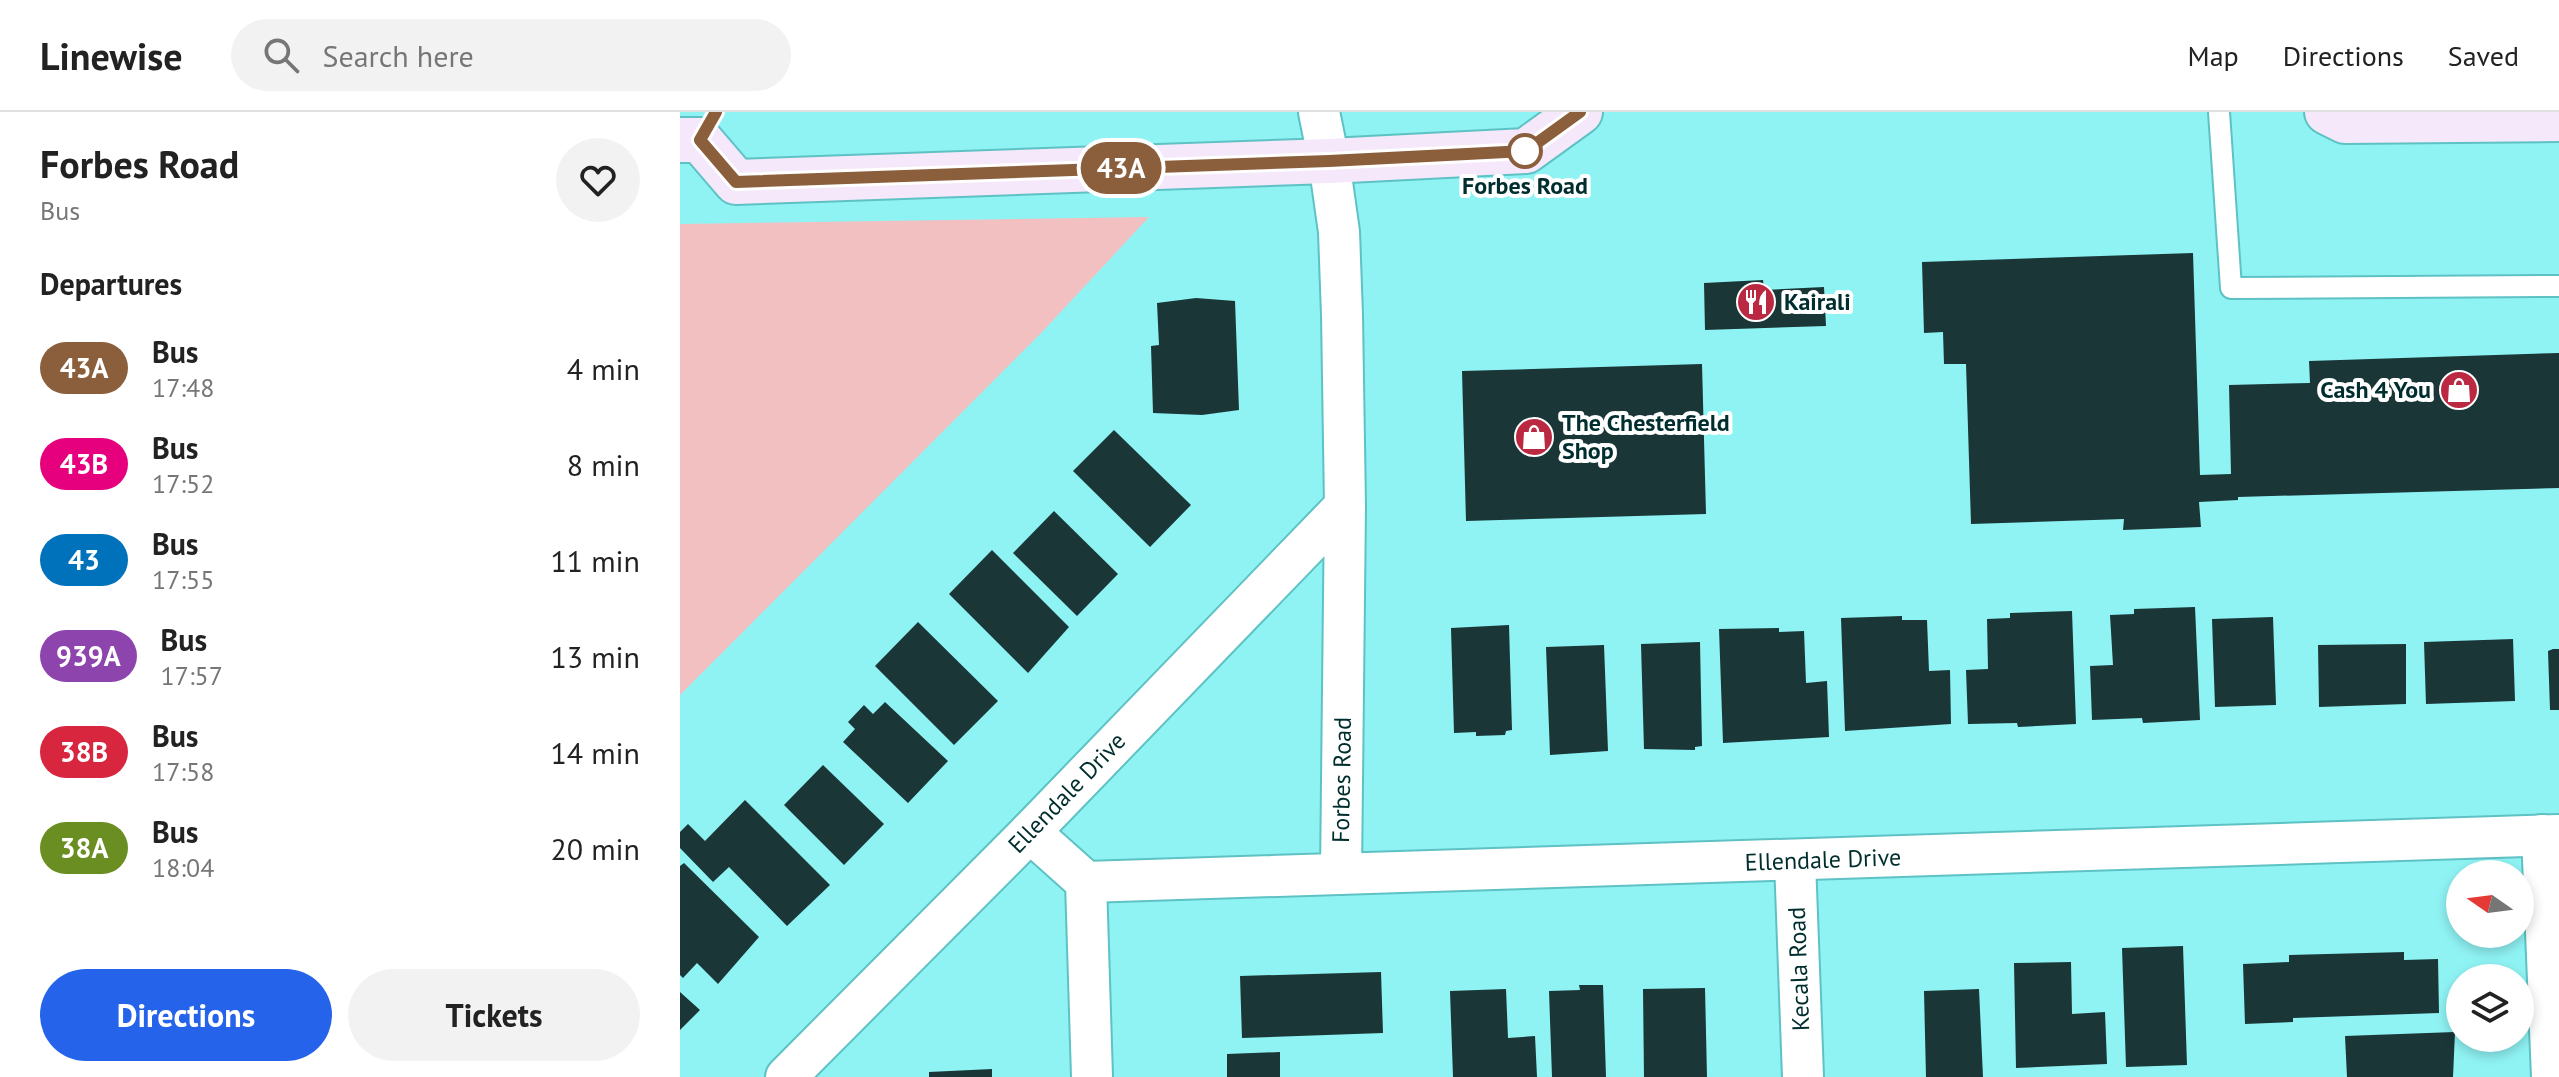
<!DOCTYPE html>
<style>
body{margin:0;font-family:"PT Sans",sans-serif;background:#f2f2f2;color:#222;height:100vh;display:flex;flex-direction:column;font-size:30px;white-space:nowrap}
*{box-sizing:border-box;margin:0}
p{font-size:26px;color:#767676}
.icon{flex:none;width:44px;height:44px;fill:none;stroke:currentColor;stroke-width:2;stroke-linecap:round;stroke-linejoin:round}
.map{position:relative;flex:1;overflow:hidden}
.drawer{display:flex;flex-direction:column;background:#fff;width:680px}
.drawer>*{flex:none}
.badge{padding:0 16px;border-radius:26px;font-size:28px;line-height:52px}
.needle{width:52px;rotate:284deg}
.controls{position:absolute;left:1766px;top:748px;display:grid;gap:16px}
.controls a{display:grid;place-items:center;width:88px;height:88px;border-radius:50%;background:#fff;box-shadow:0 4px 12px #0003;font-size:40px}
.map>.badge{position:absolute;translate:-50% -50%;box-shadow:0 0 0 4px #fff}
h2{padding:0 40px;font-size:30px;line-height:72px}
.round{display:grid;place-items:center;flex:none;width:84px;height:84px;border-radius:42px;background:#f2f2f2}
.overview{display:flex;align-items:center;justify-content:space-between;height:136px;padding:0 40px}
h1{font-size:38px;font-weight:800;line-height:60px}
.button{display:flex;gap:16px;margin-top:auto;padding:16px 40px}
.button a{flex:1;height:92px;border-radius:48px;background:#2563eb;color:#fff;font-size:32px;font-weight:800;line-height:92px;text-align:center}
.button a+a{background:#f2f2f2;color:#222}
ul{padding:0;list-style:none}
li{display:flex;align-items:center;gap:24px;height:96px;padding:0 40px}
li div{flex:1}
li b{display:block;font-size:30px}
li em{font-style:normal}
li .badge{min-width:88px;font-weight:700;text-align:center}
header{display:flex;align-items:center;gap:48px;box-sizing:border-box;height:112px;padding:0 40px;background:#fff;border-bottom:2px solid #e0e0e0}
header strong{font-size:38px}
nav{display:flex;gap:44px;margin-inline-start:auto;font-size:28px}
.search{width:560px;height:72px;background:#f2f2f2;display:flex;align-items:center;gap:20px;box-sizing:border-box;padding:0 28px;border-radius:44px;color:#767676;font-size:30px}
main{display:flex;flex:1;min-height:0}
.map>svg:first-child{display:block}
</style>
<header>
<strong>Linewise</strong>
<div class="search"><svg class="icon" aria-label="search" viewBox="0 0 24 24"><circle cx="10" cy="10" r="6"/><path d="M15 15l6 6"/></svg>Search here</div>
<nav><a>Map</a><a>Directions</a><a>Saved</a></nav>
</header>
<main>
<section class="drawer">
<div class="overview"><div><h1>Forbes Road</h1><p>Bus</p></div><a class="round"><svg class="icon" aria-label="heart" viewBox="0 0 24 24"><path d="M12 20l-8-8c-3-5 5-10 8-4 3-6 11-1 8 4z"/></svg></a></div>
<h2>Departures</h2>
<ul>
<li><span class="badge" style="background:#8b5e3c;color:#fff">43A</span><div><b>Bus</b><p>17:48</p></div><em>4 min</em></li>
<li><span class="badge" style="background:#e6007e;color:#fff">43B</span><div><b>Bus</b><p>17:52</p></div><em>8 min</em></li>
<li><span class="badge" style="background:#0072bc;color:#fff">43</span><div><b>Bus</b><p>17:55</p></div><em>11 min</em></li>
<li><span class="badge" style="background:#8e44ad;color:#fff">939A</span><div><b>Bus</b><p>17:57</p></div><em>13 min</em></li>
<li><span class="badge" style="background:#d7263d;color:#fff">38B</span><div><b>Bus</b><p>17:58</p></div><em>14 min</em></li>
<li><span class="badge" style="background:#6b8e23;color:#fff">38A</span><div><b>Bus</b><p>18:04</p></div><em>20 min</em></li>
</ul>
<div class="button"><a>Directions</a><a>Tickets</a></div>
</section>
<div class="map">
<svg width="1879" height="965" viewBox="0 0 1879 965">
<rect width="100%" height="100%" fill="#8ff3f4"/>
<polygon fill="#f3c0c1" points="469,105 364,218 0,583 0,112"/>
<g fill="#1a3637">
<polygon points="1513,141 1520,363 1551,362 1549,273 1630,271 1629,249 1879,241 1879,376 1558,385 1558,388 1519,390 1521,415 1443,418 1444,407 1291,412 1286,252 1264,252 1263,220 1244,221 1242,150"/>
<polygon points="1083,168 1084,178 1144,175 1146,214 1025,218 1024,171"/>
<polygon points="516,186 555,189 559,298 522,303 473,301 471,234 479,233 477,191"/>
<polygon points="1022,252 1026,402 786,409 782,259"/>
<polygon points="434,318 511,393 470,435 393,359"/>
<polygon points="374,399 438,462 397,504 333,441"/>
<polygon points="312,438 389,515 348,561 269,482"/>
<polygon points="1515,495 1520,608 1463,611 1462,606 1412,608 1410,554 1433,553 1430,503 1454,502 1454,497"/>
<polygon points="1392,499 1396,612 1338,615 1337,611 1288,612 1286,558 1308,557 1307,507 1330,506 1330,501"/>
<polygon points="1222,504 1222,508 1247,508 1249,559 1270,558 1271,612 1165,619 1161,506"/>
<polygon points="1593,505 1596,593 1535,595 1532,507"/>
<polygon points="238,510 318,589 274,633 195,554"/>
<polygon points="829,513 832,618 826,619 825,623 796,624 796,620 774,621 771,516"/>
<polygon points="1099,516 1099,520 1124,519 1126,571 1147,569 1149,625 1043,631 1039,517"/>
<polygon points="1833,527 1835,589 1746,592 1744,530"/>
<polygon points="1020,530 1022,634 1015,635 1015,638 964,637 961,532"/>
<polygon points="1726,532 1726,592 1639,595 1638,533"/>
<polygon points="924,533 928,639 870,643 866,535"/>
<polygon points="1873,537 1879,537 1879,598 1870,598 1868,539"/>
<polygon points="205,590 268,649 228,691 163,630 175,617 168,610 184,593 193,602"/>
<polygon points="143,653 204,712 164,753 104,693"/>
<polygon points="65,688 150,773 107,814 49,755 33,770 0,736 0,720 8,712 25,729"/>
<polygon points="4,751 79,825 38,872 17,851 3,866 0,863 0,754"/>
<polygon points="1503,834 1507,953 1446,955 1442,836"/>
<polygon points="1724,840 1724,848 1758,847 1759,901 1613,906 1613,910 1565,912 1563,852 1609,850 1609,843"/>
<polygon points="1391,850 1392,902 1425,900 1427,952 1336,956 1334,851"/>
<polygon points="701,860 703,921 562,926 560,864"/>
<polygon points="899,873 923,873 926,965 872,965 869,879 900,878"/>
<polygon points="1025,876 1027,965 964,965 963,877"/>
<polygon points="826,877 828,926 855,924 857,965 773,965 770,879"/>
<polygon points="1299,877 1303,965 1246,965 1244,879"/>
<polygon points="0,880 20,898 0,918"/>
<polygon points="1775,920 1773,965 1667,965 1665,924"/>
<polygon points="600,940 600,965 547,965 547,942"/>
<polygon points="312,957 312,965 249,965 249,960"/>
</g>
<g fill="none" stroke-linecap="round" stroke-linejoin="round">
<g stroke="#5ec2c4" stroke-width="24">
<polyline id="lane" points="1539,0 1551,176 1879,174"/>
</g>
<g stroke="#5ec2c4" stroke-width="44">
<g id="street">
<polyline points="639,0 649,49 659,120 662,203 665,394 661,762"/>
<polyline points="350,720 406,770 412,965"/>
<polyline points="1862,723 1872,965"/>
<polyline points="1115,749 1123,965"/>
<polyline points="406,770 1879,723"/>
<polyline points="106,965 350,720 665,394"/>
</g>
</g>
<g stroke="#5ec2c4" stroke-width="48">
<g id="secondary">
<polyline points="1647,0 1665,9 1879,7"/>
<polyline points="0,28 20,28 56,70 649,49 846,39 900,0"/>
</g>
</g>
<use href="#lane" stroke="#fff" stroke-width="20"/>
<use href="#street" stroke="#fff" stroke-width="40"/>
<use href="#secondary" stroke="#f5e8fa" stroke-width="44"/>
</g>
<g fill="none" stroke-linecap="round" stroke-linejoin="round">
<g stroke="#fff" stroke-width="18">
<polyline id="line" points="36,0 20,28 56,70 649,49 846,39 900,0"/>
</g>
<use href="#line" stroke="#8b5e3c" stroke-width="12"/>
</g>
<defs>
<g id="restaurant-disc" transform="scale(2)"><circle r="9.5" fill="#ba2842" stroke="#fff"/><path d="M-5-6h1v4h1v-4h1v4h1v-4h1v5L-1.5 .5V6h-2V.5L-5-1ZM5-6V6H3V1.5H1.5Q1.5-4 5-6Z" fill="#fff"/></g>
<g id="shop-disc" transform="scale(2)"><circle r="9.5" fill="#ba2842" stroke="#fff"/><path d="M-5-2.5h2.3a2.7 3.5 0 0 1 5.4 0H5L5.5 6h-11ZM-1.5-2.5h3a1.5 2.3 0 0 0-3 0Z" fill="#fff"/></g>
</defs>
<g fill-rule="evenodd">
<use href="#restaurant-disc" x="1076" y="190"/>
<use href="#shop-disc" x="1779" y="278"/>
<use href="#shop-disc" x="854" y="325"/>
</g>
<circle fill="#fff" stroke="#8b5e3c" stroke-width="4" cx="845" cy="39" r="16"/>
<g text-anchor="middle" stroke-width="8" stroke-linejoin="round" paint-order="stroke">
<g font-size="24" font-weight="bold" fill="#002d2e" stroke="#fff">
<text x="845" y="82">Forbes Road</text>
</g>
<g font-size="24" font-weight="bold" fill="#002d2e" stroke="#fff" text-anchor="start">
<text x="1104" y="198">Kairali</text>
<text x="1751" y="286" text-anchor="end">Cash 4 You</text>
<text x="882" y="319">The Chesterfield<tspan x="882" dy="28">Shop</tspan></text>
</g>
<g font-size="24" fill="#002d2e" stroke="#fff">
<text transform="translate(662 668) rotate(-89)" y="8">Forbes Road</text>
<text transform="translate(387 681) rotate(-46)" y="8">Ellendale Drive</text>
<text transform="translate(1143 748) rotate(-2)" y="8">Ellendale Drive</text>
<text transform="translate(1119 857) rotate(-92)" y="8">Kecala Road</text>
</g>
</g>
</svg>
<div class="controls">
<a><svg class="needle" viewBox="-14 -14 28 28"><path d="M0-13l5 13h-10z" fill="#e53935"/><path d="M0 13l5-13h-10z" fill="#767676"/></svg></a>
<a><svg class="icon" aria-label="layers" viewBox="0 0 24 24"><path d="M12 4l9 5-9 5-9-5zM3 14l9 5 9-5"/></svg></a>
</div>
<b class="badge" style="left:441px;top:56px;background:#8b5e3c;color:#fff">43A</b>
</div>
</main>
